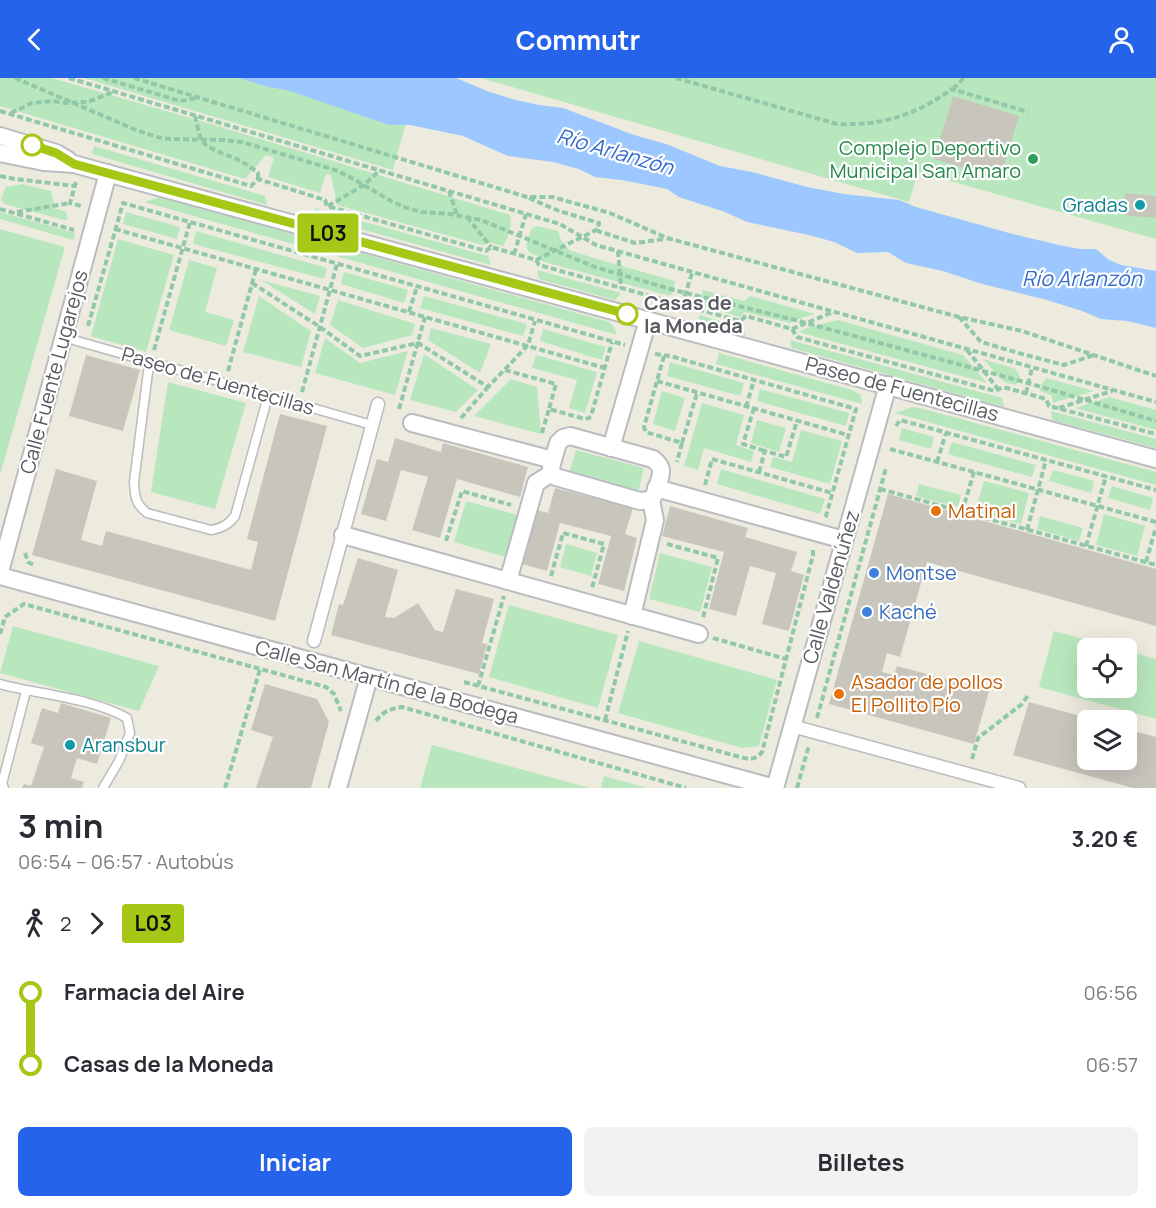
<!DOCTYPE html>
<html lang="es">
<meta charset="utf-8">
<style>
body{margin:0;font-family:Manrope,sans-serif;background:#f2f2f3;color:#2b2b33;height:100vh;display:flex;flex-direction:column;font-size:22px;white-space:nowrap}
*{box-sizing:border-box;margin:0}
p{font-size:20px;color:#7c7c81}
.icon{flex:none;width:33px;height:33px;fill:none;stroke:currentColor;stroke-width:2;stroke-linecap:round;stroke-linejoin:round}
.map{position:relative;height:710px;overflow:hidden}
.drawer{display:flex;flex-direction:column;background:#fff;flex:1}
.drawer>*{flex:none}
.badge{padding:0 12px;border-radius:4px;font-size:21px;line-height:39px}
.controls{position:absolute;left:1077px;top:560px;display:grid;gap:12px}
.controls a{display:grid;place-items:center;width:60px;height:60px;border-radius:9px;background:#fff;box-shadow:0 6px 24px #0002;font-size:30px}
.map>.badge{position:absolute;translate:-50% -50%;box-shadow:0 0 0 3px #fff}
.legs{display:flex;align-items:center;gap:9px;height:66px;padding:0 18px;font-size:20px}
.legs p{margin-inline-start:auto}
.overview{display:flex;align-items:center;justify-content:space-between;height:102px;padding:0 18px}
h1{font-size:33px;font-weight:700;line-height:45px}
.button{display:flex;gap:12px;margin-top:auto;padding:12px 18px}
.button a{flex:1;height:69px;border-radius:9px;background:#2563eb;color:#fff;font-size:24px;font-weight:700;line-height:69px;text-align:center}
.button a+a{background:#f2f2f3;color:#2b2b33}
ul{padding:0 18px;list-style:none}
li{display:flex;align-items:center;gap:21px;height:72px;font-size:22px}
li i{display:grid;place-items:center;width:9px;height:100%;margin:0 8px;background:currentColor}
li i::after{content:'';width:15px;height:15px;margin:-8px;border:4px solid;border-radius:50%;background:#fff}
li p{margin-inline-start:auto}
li:first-child i{background:linear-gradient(#0000 50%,currentColor 0)}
li:last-child i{background:linear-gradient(currentColor 50%,#0000 0)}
header{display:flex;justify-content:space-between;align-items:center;height:78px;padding:0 18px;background:#2563eb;color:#fff;font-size:27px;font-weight:700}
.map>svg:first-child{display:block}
</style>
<header><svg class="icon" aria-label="back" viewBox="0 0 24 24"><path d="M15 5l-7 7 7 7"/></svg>Commutr<svg class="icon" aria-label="person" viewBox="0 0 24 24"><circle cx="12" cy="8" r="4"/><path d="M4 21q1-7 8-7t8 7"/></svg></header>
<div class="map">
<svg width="1156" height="710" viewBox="0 0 1156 710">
<rect width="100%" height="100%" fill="#edebde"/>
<g fill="#b8e7be">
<path d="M0,0H52L201,43L510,137C512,148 509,158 503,168L491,165L482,167L337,127L331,97L326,96L320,115L268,99L274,80L266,77L245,101L0,28Z"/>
<polygon points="84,0 418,0 393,92"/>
<polygon points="481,0 1156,0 1156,161 918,94 909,124"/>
<polygon points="94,68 265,118 267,127 92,76"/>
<polygon points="22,106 51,113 55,130 66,134 68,141 64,142 4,126 1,121 6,109"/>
<polygon points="157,120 164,120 609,244 614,249 617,257 144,124"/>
<polygon points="314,130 488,178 491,187 317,139"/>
<polygon points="0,134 75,155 73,162 0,141"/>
<polygon points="126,134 180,149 177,161 123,146"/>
<path d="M538,148L558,153L561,162L569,172L597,181L675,203L674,212L671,217H667L544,184L539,181V178C535,177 532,176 529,174C523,169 530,156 532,150Z"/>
<polygon points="0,151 65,169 0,397"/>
<polygon points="196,153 327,190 324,201 193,166"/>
<polygon points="118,161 174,177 146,274 91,258"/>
<polygon points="189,182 217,190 205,234 234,242 226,268 169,252"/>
<polygon points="537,192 621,215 615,222 539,201"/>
<polygon points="344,194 408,212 404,225 341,206"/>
<polygon points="261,202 320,218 315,236"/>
<polygon points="703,212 744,223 750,218 815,236 795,242 790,245 745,234 740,239 702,228 700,222"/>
<polygon points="259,218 311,253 301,289 243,274"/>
<polygon points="424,218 527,246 523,258 420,230"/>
<polygon points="338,222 415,246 412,257 363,270 330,247"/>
<polygon points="700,237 743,250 746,258 698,245"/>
<polygon points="838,242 963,277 987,305 798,254 809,249"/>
<polygon points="431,250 491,266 480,295 428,262"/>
<polygon points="543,251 606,269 602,282 540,263"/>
<polygon points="325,260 360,285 408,273 395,317 315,295"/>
<polygon points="790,262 1002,320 1004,329 792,270"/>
<polygon points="719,275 852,312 861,317 862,326 716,286"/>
<polygon points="424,276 478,312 456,334 410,322"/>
<polygon points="536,277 597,294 585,335 569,330 577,302 532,290"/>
<polygon points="983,281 1016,291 1020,299 1018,305 1015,307 1004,304"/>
<polygon points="670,284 744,305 740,318 667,298"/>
<polygon points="1046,300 1094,313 1053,325 1051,317 1040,313 1041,307"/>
<polygon points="511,301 537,309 541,356 474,338"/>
<polygon points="168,304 246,325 215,431 151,414"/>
<polygon points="760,311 849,335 846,348 757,323"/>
<polygon points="662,313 685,320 675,353 653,346"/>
<polygon points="1109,319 1156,332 1156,352 1075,330"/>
<polygon points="702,325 744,337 736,367 754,373 751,384 704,370 698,392 684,388"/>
<polygon points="912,329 920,330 1156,394 1156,407 895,335"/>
<polygon points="1051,333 1156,361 1156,370 1052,342"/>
<polygon points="757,342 786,350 779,374 751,365"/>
<polygon points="902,350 934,359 931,371 899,362"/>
<polygon points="801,352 842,363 830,406 770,389 773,379 792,384"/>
<polygon points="952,364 1036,387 1032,399 948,376"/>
<polygon points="576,372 644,390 638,415 569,396"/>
<polygon points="721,391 825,421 820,436 717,406"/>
<polygon points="1053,392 1094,403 1091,415 1049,403"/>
<polygon points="984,403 1029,415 1021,446 975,434"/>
<polygon points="919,406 961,417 958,429 916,418"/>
<polygon points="1112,408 1153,420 1150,432 1108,420"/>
<polygon points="466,423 517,437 505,479 454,464"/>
<polygon points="1104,436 1145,448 1137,478 1096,467"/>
<polygon points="1040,438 1083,450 1079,463 1037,451"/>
<polygon points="566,466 597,475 591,498 560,489"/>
<polygon points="660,475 712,489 700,534 649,521"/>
<polygon points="509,527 618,557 598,630 489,599"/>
<polygon points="13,548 159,588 139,633 0,595"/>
<polygon points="1054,553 1117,570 1088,570 1088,609 1126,609 1127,573 1156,581 1156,641 1039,609"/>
<polygon points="639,563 777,602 759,668 742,670 618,635"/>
<polygon points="432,667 590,710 420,710"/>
<polygon points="604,698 647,710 601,710"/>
</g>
<polygon fill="#9cc7ff" points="239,0 456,0 487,13 512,21 539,27 563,30 634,57 666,66 720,88 752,94 807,109 844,116 899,122 916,129 1009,155 1059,167 1080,171 1096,171 1109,182 1121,187 1156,193 1156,250 1127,243 1101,241 1082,233 1047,222 982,206 943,193 906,185 888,174 857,175 834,164 809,157 747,144 725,134 679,119 667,111 622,102 595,99 579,91 553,84 508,78 463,58 410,47 389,47 287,12 268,9"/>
<g fill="#c7c5bc">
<polygon points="953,18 1019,38 1000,101 934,81"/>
<polygon points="1125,115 1156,118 1156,140 1123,137"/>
<polygon points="86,277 140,292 123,353 69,338"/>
<polygon points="280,336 327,348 275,543 32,477 56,391 97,403 81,462 102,468 106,453 251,492 258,464 247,461"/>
<polygon points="395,360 441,374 443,365 528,389 520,419 457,401 440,460 412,452 428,399 401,392 386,443 361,436 377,381 388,384"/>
<polygon points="555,410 633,430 625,456 637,460 624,513 598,506 611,458 560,445 547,493 522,486 537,432 548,435"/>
<polygon points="888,416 1156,491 1156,548 927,484 900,579 887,575 882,594 894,597 897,588 989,613 974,666 829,626"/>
<polygon points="670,428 748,450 745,459 797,474 791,493 804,497 789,553 762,546 776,495 750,488 736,538 709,531 724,474 662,458"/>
<polygon points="358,480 398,492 385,539 394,540 418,525 435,552 443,554 456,511 494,521 482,565 487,566 479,596 331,557 339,526 343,527"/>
<polygon points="265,606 317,621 329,644 311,710 256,710 273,659 251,652"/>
<polygon points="1029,624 1088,640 1088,681 1126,681 1126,651 1156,659 1156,710 1133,710 1013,677"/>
<polygon points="61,625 111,640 97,686 77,680 71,700 84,704 82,710 22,710 24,706 31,708 44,669 31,665 42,630 58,635"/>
</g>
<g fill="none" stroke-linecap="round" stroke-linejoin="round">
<g stroke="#babcc2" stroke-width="11">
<g id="service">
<polyline points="63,259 372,347"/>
<path d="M151,285L148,294L134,404C135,419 135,425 147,435L211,452C222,450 228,447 235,438L268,318"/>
<path d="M0,606C41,617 89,619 127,640L130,655L119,683L103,710"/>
<polyline points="4,710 2,706 26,613"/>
</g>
</g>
<g stroke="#babcc2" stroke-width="15">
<g id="pedestrian">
<polyline points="314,563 378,326"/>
<polyline points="792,648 1019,710"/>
</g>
</g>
<g stroke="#babcc2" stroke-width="20">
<g id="minor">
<polyline points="0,58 56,75 68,82"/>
<polyline points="0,75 44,84 74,86 81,88 1156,381"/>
<polyline points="412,345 553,382"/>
<path d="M570,358L653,381C657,384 661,388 661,393C661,400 655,417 651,422L640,423L556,399L552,395L551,389L558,365L563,360Z"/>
<polyline points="611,370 648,242"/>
<polyline points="656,410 844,462"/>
<polyline points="343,457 699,556"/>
<polyline points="0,494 108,95"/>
<polyline points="0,498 775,710"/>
<polyline points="508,503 536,405 552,395"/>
<polyline points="632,538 655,442 651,422"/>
<polyline points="338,710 369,599"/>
<polyline points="775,710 888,307"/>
</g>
</g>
<g stroke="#91c8a8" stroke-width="4" stroke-dasharray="6 3" stroke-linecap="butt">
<polyline points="15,0 136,52 157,59 170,61 223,62 242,64 335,92 348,98 393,124 407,130 422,134 450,136 481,142 595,189 674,212 795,242 1028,305 1156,343"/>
<polyline points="69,0 560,146 596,167 1156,324"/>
<polyline points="103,0 180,23 197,20"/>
<polyline points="134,0 527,119 552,119 610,135 667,160 959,239 1022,253 1156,298"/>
<path d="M676,0L837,46C882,48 916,37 952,11L1028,34"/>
<polyline points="953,11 964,0"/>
<polyline points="0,33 251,108 258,101 325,122 327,128 486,173 491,169 536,182 539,187 740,243 746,238 792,251 797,259 995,313 1003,309 1046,321 1049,328 1156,356"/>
<polyline points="11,35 32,25 52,23 66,25 88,24 113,14"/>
<path d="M195,38C197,45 198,54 201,61C206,72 231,77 242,84C248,87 253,91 258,95V101"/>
<polyline points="0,98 15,101 75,108"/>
<polyline points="76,104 70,125 81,128"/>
<polyline points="449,113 457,137"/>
<polyline points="529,120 559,133 599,145 598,151 536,182"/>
<polyline points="328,128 364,107 380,92"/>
<polyline points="0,131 74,152"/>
<polyline points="17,134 70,125"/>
<polyline points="467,139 491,169"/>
<polyline points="115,151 605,290"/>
<polyline points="598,151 598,153 635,165 665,161"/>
<polyline points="618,173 621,210"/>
<polyline points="514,176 526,136"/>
<polyline points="252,205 320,249 360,278 418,265 488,309 528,267 535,243"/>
<polyline points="682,227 692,195"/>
<polyline points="409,234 417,209"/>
<polyline points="959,239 981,264 1022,276 1064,287 1094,277"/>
<polyline points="88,248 123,125 625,267"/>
<polyline points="792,251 833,234"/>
<polyline points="154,272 190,144"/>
<polyline points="967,272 998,311"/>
<polyline points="655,276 670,278 856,331 826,438 824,440"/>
<polyline points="664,278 644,349 646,354 682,365 677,384"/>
<polyline points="505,292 556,306 549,331"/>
<polyline points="228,293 256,191"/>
<polyline points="657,303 848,357"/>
<polyline points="302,314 337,186"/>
<polyline points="1026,315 1032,290"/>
<polyline points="746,329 754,302"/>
<polyline points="754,330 743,366 765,373"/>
<polyline points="1059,330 1112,313"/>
<polyline points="399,331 425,239"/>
<polyline points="461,340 488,309"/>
<polyline points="896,348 900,342 1156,412"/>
<polyline points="542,355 549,331 585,341 589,340 591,338 612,264"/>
<polyline points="682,365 697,315"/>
<polyline points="890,371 1156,444"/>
<polyline points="937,384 946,355"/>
<polyline points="759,394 765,373 786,379 797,343"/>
<polyline points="705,407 712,381 832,415"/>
<polyline points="880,411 1156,487"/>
<polyline points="962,434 974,394"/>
<polyline points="1027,452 1046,382"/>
<polyline points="446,463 462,413 511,427"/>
<polyline points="667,466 718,480 703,540"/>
<polyline points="1086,468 1106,398"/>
<polyline points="25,475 28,484 34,487"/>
<polyline points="1146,484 1156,449"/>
<polyline points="551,498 563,455 604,466 592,510"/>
<polyline points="0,556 5,539 24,526 326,609 334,616 341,633"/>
<polyline points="713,560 786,581"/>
<path d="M464,604L740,679C749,681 755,683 762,674L813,477V471"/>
<polyline points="478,608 504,518"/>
<polyline points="817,640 886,390"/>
<polyline points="605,642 628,553"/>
<path d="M376,643C383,633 391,631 402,629L686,710"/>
<polyline points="972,681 978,660 1022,626 1029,616"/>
<polyline points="225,710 260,591"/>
<polyline points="797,710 809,667"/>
</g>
<use href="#service" stroke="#fff" stroke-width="8"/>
<use href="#pedestrian" stroke="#fff" stroke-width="12"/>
<use href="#minor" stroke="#fff" stroke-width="16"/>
</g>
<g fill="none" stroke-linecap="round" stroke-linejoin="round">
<g stroke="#fff" stroke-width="14">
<polyline id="line-1" points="32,67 56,75 74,86 627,236"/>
</g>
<use href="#line-1" stroke="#a5c715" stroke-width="9"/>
</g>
<g fill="#fff" stroke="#a5c715" stroke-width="3">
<circle cx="32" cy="67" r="10"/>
<circle cx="627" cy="236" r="10"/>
</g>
<circle fill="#2e9e5b" stroke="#fff" stroke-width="2" cx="1033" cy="81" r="6"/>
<g fill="#0f9aa8" stroke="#fff" stroke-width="2">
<circle cx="1140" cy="127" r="6"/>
<circle cx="70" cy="667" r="6"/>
</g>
<g fill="#e8710a" stroke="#fff" stroke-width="2">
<circle cx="936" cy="433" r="6"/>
<circle cx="839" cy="616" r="6"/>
</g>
<g fill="#3f7fe0" stroke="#fff" stroke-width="2">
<circle cx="874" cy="495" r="6"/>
<circle cx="867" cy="534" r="6"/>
</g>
<g text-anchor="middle" stroke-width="4.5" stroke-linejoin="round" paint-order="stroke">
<g font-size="20" fill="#27864d" stroke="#fff" text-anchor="end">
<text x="1021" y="77">Complejo Deportivo<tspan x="1021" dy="23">Municipal San Amaro</tspan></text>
</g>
<g font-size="20" fill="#0d838f" stroke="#fff" text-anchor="end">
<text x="1128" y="134">Gradas</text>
<text x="82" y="674" text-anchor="start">Aransbur</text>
</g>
<g font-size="20" font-weight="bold" fill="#585b61" stroke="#fff" text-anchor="start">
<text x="644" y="232">Casas de<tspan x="644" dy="23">la Moneda</tspan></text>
</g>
<g font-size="20" fill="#585b61" stroke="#fff">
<text transform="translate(54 294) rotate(-75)" y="7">Calle Fuente Lugarejos</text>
<text transform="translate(218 303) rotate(16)" y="7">Paseo de Fuentecillas</text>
<text transform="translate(902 311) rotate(15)" y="7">Paseo de Fuentecillas</text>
<text transform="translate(831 509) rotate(-74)" y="7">Calle Valdenúñez</text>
<text transform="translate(387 604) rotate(15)" y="7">Calle San Martín de la Bodega</text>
</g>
<g font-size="20" fill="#c56008" stroke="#fff" text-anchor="start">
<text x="948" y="440">Matinal</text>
<text x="851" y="611">Asador de pollos<tspan x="851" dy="23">El Pollito Pío</tspan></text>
</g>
<g font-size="20" fill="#366cbe" stroke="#fff" text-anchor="start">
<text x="886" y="502">Montse</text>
<text x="879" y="541">Kaché</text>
</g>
<g font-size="21" font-style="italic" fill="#366bcb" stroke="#fff">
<text transform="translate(615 74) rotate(16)" y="7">Río Arlanzón</text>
<text x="1082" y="208">Río Arlanzón</text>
</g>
</g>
</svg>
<div class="controls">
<a><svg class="icon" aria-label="locate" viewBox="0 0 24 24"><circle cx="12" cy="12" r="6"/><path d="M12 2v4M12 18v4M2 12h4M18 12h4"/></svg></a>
<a><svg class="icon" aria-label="layers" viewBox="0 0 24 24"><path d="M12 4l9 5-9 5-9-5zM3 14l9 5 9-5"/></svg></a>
</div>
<b class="badge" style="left:328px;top:155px;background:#a5c715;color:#111">L03</b>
</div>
<section class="drawer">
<div class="overview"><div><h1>3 min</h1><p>06:54 – 06:57 · Autobús</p></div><b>3.20 €</b></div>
<div class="legs"><svg class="icon" aria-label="walk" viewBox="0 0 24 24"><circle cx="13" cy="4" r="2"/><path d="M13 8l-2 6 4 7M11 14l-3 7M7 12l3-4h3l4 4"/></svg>2<svg class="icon" aria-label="forward" viewBox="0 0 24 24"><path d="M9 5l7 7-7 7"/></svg><b class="badge" style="background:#a5c715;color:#111">L03</b></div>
<ul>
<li><i style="color:#a5c715"></i><b>Farmacia del Aire</b><p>06:56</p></li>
<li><i style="color:#a5c715"></i><b>Casas de la Moneda</b><p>06:57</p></li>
</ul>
<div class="button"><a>Iniciar</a><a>Billetes</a></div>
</section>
